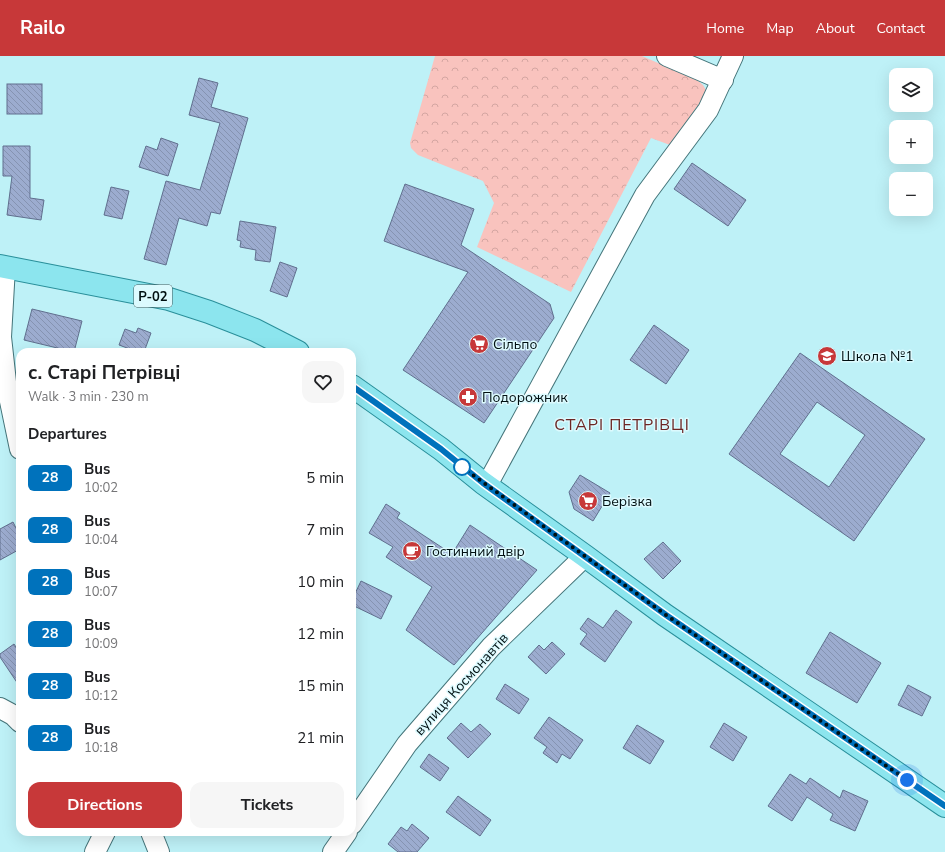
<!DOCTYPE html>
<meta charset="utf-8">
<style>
body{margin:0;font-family:"Nunito Sans",sans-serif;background:#f6f6f6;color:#202124;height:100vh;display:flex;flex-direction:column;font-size:15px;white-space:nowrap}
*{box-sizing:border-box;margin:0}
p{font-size:13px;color:#757577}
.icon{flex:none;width:22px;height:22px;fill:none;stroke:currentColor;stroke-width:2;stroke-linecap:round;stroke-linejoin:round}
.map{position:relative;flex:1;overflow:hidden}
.drawer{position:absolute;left:16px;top:292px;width:340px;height:488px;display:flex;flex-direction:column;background:#fff;border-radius:12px;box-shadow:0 4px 16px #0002}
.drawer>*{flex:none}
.badge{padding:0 8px;border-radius:6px;font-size:14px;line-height:26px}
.fabs{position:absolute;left:889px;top:12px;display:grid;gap:8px}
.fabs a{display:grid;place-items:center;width:44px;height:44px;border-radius:8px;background:#fff;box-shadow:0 4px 16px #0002;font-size:20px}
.you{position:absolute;width:20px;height:20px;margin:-10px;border:3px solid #fff;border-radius:50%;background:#1a73e8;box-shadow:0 0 0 6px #1a73e833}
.map>.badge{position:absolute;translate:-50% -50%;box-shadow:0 0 0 2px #fff}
h2{padding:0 12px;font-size:15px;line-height:36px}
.round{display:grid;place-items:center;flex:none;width:42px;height:42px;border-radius:12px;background:#f6f6f6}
.summary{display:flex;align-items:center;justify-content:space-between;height:68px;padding:0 12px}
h1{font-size:19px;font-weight:700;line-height:30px}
.cta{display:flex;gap:8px;margin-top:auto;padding:8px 12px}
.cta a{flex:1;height:46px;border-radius:12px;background:#c73839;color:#fff;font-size:16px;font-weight:700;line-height:46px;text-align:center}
.cta a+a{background:#f6f6f6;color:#202124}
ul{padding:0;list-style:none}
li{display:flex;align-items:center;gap:12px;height:52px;padding:0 12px}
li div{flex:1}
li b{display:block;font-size:15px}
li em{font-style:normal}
li .badge{min-width:44px;font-weight:700;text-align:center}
header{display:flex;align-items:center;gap:24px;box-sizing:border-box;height:56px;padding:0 20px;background:#c73839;color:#fff}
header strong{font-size:19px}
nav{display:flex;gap:22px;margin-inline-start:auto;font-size:14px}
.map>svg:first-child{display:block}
</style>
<header>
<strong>Railo</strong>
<nav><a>Home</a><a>Map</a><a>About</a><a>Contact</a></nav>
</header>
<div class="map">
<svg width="945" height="796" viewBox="0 0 945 796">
<defs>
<pattern id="park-crowns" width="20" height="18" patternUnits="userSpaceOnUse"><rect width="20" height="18" fill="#f9c3be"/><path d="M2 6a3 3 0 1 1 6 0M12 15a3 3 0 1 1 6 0" fill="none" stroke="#d4a6a2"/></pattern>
<pattern id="building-back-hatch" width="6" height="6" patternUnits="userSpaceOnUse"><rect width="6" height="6" fill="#9caccf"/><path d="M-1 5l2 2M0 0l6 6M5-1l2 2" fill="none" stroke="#8593b1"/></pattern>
</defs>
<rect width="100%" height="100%" fill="#bef1f7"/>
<polygon fill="url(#park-crowns)" points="435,0 642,0 697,24 703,29 706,34 704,41 670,89 651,82 571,236 477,191 494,147 483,125 418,99 411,92 410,87"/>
<g fill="url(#building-back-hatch)" stroke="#606f8e" fill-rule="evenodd">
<polygon points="199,22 218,27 211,51 248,62 220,158 211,156 207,170 179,162 166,209 144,203 166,125 200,134 220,67 189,59"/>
<rect x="7" y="28" width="35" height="30"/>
<polygon points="161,82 178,88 168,120 139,111 146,90 157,94"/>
<polygon points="3,90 30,90 30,142 44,144 41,164 7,159 12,120 3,120"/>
<polygon points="692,107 746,144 728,170 674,133"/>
<polygon points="405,128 474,153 461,189 550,248 554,262 484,367 403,314 468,216 384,185"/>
<polygon points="111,131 129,135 122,163 104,159"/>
<polygon points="240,165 276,171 270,206 255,204 256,194 240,191 241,185 237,184"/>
<polygon points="280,206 297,212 287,241 270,235"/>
<polygon points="32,253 82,265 74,296 24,284"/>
<polygon points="654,269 689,294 666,328 630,304"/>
<polygon points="138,272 151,277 144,296 138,296 119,289 125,273 136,277"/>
<path d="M800,297L925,383L854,485L729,398ZM817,346L865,379L829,431L780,398Z"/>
<polygon points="580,419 610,437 593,465 574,453 569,436"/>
<polygon points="386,448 400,457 397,462 452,498 470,469 537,514 454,609 406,574 432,531 386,501 393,491 369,477"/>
<polygon points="13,466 20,480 20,493 0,504 0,473"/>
<polygon points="663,486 681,505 663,523 644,503"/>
<polygon points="361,525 392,540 381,563 352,549 352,544"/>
<polygon points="616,554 632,566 605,606 580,588 587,578 580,573 588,562 603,572"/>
<polygon points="830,576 881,607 857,647 806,617"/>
<polygon points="552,586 565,598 546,618 528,601 539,589 544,594"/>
<polygon points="14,588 20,597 20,631 0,601 0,598"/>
<polygon points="505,628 529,643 519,658 496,643"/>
<polygon points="908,629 931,641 922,660 898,649"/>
<polygon points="549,661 583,684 570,703 562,698 557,707 543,697 547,691 534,682"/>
<polygon points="461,667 471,676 480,668 491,678 468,702 447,682"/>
<polygon points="724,667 747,681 733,705 710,691"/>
<polygon points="637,669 664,685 650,708 623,692"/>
<polygon points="429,698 449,712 440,725 420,711"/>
<polygon points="790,718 806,728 810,722 840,742 843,734 868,745 855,775 830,764 833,758 807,741 792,765 768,750"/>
<polygon points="458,740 491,764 480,780 446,756"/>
<polygon points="412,768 429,782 417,796 398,796 388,788 401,771 407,775"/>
</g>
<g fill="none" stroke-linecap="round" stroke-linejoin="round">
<g stroke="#45757a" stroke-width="22">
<g id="minor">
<polyline points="667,0 723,24"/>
<polyline points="5,211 1,281 6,326 20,393"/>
<polyline points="487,429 645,139 708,54 733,0"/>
<polyline points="0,652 13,659 20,666"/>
<polyline points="352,768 407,688 491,591 585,500"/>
<polyline points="151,776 159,796"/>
<polyline points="95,796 105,776"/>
<polyline points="333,796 347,776"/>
</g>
</g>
<g stroke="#298f9a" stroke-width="24">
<g id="major">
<polyline points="0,210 169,243 209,256 255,274 298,296"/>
<polyline points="352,330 441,393 483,427 585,500 665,559 945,750"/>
</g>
</g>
<use href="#minor" stroke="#fff" stroke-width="20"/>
<use href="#major" stroke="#8ce5ee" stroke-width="22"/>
</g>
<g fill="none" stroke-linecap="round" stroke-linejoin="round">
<g stroke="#fff" stroke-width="9">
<polyline id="line" points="352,330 441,393 483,427 666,559 945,750"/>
</g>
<use href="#line" stroke="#0072bc" stroke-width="6"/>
<polyline stroke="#000f11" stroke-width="4" stroke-dasharray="0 7.2" points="462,411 666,559 907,724"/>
</g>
<defs>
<g id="supermarket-disc" transform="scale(1)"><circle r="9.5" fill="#c73839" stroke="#dcfafe"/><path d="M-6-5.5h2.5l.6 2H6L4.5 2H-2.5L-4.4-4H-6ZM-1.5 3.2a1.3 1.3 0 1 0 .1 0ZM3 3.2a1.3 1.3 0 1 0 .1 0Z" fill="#fff"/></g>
<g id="school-disc" transform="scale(1)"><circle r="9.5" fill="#c73839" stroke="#dcfafe"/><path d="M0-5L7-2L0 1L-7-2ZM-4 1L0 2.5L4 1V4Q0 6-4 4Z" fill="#fff"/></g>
<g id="pharmacy-disc" transform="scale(1)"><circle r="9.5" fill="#c73839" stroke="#dcfafe"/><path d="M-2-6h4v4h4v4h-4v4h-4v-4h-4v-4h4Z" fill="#fff"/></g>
<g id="cafe-disc" transform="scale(1)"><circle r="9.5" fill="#c73839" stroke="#dcfafe"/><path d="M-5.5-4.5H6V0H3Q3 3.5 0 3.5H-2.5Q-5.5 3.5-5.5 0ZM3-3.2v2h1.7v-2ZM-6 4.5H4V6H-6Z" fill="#fff"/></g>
</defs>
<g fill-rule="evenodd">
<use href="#supermarket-disc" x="479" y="288"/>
<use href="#school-disc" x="827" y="300"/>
<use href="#pharmacy-disc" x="468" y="341"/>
<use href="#supermarket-disc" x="588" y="445"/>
<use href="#cafe-disc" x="412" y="495"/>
</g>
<circle fill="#fff" stroke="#0072bc" stroke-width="2" cx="462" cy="411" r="8"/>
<g text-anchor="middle" stroke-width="3" stroke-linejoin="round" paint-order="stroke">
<rect fill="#dcfafe" stroke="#425658" stroke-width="1" x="134" y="229" width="38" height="22" rx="3"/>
<g font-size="13" font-weight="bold" fill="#000f11">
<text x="153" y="245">Р-02</text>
</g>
<g font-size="14" fill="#000f11" stroke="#dcfafe" text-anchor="start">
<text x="493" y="293">Сільпо</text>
<text x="841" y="305">Школа №1</text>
<text x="482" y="346">Подорожник</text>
<text x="602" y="450">Берізка</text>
<text x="426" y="500">Гостинний двір</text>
</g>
<g font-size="14" fill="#000f11" stroke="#dcfafe">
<text transform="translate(461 628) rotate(-48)" y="5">вулиця Космонавтів</text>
</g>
<g font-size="16" letter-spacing="1" fill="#6c2624" stroke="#dcfafe">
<text x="622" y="374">СТАРІ ПЕТРІВЦІ</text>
</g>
</g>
</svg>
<div class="fabs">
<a><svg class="icon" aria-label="layers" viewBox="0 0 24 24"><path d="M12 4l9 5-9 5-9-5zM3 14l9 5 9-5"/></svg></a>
<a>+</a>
<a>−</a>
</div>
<div class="you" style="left:907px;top:724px"></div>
<section class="drawer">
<div class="summary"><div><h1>с. Старі Петрівці</h1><p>Walk · 3 min · 230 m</p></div><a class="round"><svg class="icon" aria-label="heart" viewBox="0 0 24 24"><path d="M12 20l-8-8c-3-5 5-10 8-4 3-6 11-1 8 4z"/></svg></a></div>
<h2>Departures</h2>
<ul>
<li><span class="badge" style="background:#0072bc;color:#fff">28</span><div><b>Bus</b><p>10:02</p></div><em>5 min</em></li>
<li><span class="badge" style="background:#0072bc;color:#fff">28</span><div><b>Bus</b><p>10:04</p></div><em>7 min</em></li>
<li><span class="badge" style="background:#0072bc;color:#fff">28</span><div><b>Bus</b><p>10:07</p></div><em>10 min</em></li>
<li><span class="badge" style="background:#0072bc;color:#fff">28</span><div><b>Bus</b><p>10:09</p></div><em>12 min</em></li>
<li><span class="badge" style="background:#0072bc;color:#fff">28</span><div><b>Bus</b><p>10:12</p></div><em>15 min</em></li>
<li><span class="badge" style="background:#0072bc;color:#fff">28</span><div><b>Bus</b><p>10:18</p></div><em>21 min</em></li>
</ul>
<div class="cta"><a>Directions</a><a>Tickets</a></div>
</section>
</div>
